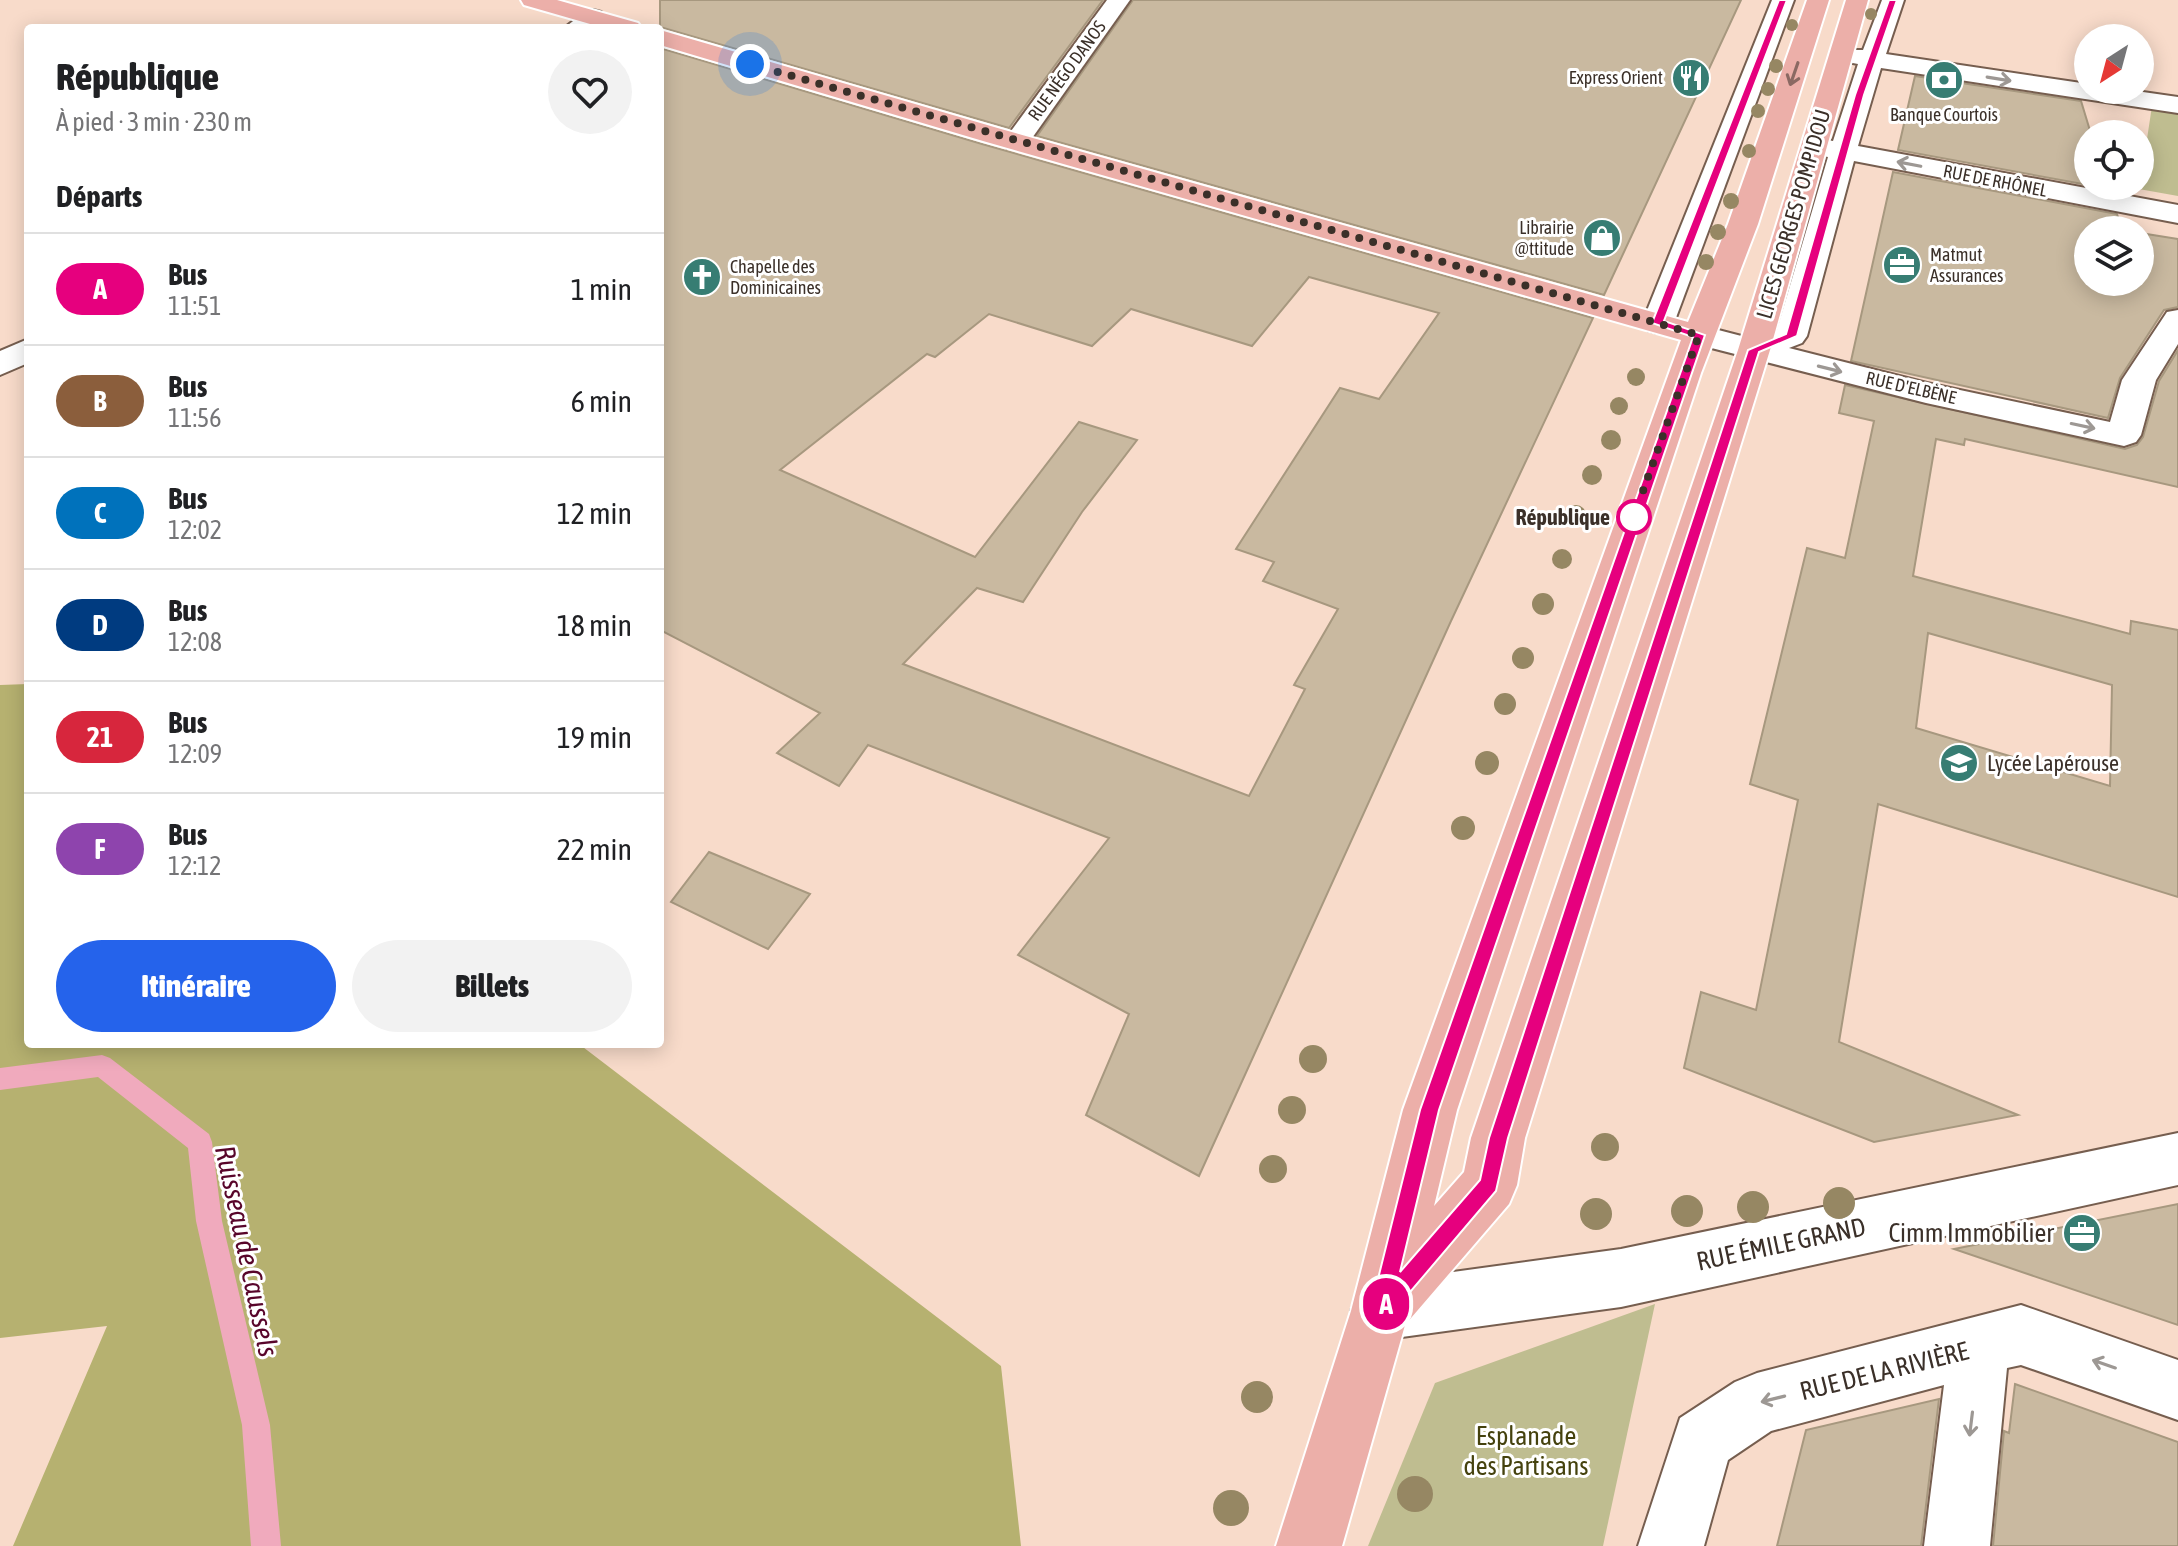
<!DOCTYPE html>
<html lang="fr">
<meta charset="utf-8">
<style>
body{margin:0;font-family:"Asap Condensed",sans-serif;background:#f2f2f2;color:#202124;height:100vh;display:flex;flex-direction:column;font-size:30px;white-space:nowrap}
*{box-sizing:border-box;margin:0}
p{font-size:26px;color:#757577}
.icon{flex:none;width:44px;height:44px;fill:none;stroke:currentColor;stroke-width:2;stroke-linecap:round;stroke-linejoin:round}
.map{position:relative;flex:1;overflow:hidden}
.drawer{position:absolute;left:24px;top:24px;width:640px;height:1024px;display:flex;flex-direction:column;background:#fff;border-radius:8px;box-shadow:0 4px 20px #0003}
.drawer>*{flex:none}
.badge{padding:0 16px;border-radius:26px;font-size:28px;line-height:52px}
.needle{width:52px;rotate:216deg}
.buttons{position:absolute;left:2074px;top:24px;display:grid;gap:16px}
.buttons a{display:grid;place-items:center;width:80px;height:80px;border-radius:50%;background:#fff;box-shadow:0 4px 20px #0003;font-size:40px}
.you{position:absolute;width:40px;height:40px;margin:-20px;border:6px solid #fff;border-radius:50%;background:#1a73e8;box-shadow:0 0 0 12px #1a73e833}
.map>.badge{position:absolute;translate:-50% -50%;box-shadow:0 0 0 4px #fff}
h2{padding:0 32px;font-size:30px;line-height:72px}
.round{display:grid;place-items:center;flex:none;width:84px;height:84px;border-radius:42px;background:#f2f2f2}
.overview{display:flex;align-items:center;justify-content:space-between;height:136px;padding:0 32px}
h1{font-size:38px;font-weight:800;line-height:60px}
.action{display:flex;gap:16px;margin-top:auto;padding:16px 32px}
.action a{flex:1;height:92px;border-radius:48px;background:#2563eb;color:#fff;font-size:32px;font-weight:800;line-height:92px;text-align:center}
.action a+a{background:#f2f2f2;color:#202124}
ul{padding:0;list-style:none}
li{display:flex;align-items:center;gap:24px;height:112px;padding:0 32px;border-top:2px solid #e0e0e0}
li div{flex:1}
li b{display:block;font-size:30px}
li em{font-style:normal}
li .badge{min-width:88px;font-weight:700;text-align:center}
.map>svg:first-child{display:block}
</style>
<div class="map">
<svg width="2178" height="1546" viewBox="0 0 2178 1546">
<rect width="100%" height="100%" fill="#f8dbca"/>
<g fill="#bfbd90">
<polygon points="2152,106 2178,110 2178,196 2122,186 2140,186 2140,152 2145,152"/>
<polygon points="1655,1304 1603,1546 1368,1546 1435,1383"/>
</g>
<polygon fill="#b6b170" points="28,684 28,1044 579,1044 1001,1366 1021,1546 13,1546 107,1326 0,1338 0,685"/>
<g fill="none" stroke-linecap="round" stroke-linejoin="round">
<polygon fill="#f0aabd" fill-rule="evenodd" points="102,1055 110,1058 209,1134 212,1142 222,1221 270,1425 281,1546 251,1546 242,1425 196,1221 188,1148 98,1077 0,1090 0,1068"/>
</g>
<g fill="#c9b9a0" stroke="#a7987f" stroke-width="2" fill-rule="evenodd">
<polygon points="660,0 1103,0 1009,128 660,27"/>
<polygon points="1133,0 1741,0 1604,295 1037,136"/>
<path d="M660,48L982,144L1593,318L1451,621L1199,1176L1086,1115L1129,1014L1018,955L1109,838L868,745L839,786L777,753L820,713L660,630ZM1309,277L1439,313L1379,399L1340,388L1236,549L1274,562L1263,581L1338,609L1294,685L1305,689L1249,796L903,664L977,588L1023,602L1082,512L1137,440L1079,422L975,557L780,470L927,354L935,357L989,314L1092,346L1131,309L1252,346Z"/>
<polygon points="1915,76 2081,101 2091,134 2088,134 2088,185 1898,150"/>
<polygon points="1893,172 2117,214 2122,230 2088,230 2088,282 2140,282 2140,233 2178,239 2178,307 2164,310 2120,378 2108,418 1851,361"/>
<path d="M2178,350V487L1965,439L1964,445L1936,439L1913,576L2130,634L2131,621L2178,630V897L1878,804L1839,1042L2018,1115L1874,1142L1684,1068L1701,992L1756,1010L1798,800L1750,784L1807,548L1845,558L1874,421L1839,413L1845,385L2125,449L2137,445L2143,437L2159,381ZM1928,633L2112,685L2110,786L1916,728Z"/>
<polygon points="709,852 810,894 768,949 671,902"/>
<polygon points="2178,1204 2178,1325 1954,1249"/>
<polygon points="2015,1384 2178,1442 2178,1546 1993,1546 2004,1431 2009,1433"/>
<polygon points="1939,1399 1921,1546 1777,1546 1806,1430"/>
</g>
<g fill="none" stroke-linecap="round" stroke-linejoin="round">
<g stroke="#765e4f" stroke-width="4">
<g id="minor">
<polygon points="1107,0 1130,0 1025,148 1007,148 1003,142"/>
<polygon points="1772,0 1794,0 1674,323 1669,330 1658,333 1647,330 1642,323"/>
<polygon points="1882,0 1904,0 1886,54 2088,84 2088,90 2129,90 2178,97 2178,113 1881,68 1858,146 2178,205 2178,223 1854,161 1807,336 1802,343 1789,348 1927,383 2110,422 2122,380 2167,312 2178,310 2178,344 2156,380 2141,435 2136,442 2124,446 1926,403 1688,342 1683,335 1688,328 1699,325 1753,339 1777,330 1828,157 1805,152 1802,146 1805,140 1815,138 1833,141 1858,64 1837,60 1834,55 1837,50 1863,50"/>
<polygon points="593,10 601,12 605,17 592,28 564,28 585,12"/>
<polygon points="28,339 28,363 0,375 0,351"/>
<polygon points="2178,1133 2178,1185 1621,1307 1380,1340 1359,1332 1351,1311 1359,1290 1380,1282 1621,1249"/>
<polygon points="2021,1305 2178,1360 2178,1420 2021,1365 2007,1368 1990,1546 1924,1546 1944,1385 1771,1431 1728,1460 1704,1546 1638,1546 1680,1418 1735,1382 1757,1373"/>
</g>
</g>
<g stroke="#fff" stroke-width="4">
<g id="major">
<polygon points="521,0 557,0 638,23 642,28 604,28 524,5"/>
<polygon points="1807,0 1829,0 1758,224 1701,373 1457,1110 1434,1206 1464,1172 1471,1138 1738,350 1846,0 1868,0 1770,350 1525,1138 1517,1185 1509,1204 1405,1325 1342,1546 1276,1546 1351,1311 1403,1110 1681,340 983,141 660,45 660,30 1001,129 1688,322 1728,224"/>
</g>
</g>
<use href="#minor" fill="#fff" fill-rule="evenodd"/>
<use href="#major" fill="#ecafa9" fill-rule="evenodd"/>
</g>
<g fill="#968763">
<circle cx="1871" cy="14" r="6"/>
<circle cx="1792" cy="25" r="6"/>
<circle cx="1776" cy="66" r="7"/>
<circle cx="1768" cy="89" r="7"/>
<circle cx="1758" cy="111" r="7"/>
<circle cx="1749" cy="151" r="7"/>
<circle cx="1731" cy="201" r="8"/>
<circle cx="1718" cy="232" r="8"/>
<circle cx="1706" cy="262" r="8"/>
<circle cx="1636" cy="377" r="9"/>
<circle cx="1619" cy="406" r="9"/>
<circle cx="1611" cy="440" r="10"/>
<circle cx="1592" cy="475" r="10"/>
<circle cx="1576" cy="515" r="10"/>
<circle cx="1562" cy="559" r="10"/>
<circle cx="1543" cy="604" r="11"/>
<circle cx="1523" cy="658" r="11"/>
<circle cx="1505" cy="704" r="11"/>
<circle cx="1487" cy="763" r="12"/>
<circle cx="1463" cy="828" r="12"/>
<circle cx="1313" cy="1059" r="14"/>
<circle cx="1292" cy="1110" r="14"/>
<circle cx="1605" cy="1147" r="14"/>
<circle cx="1273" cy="1169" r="14"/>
<circle cx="1839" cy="1203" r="16"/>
<circle cx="1753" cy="1207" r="16"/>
<circle cx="1687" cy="1211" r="16"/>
<circle cx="1596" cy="1214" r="16"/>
<circle cx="1257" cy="1397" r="16"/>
<circle cx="1415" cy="1494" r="18"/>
<circle cx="1231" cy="1508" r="18"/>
</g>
<defs><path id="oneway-shaft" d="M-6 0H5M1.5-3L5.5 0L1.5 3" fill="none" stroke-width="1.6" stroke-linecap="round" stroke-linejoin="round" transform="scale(2)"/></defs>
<use stroke="#8b6963" href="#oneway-shaft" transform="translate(1794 74) rotate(109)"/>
<g stroke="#9d9894">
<use href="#oneway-shaft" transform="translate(1999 79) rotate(9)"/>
<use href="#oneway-shaft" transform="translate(1909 164) rotate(-169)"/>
<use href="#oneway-shaft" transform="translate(1830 369) rotate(14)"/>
<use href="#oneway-shaft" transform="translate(2083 426) rotate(12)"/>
<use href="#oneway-shaft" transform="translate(2104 1364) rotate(-161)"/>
<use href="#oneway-shaft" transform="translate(1773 1399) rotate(166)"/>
<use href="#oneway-shaft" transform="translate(1971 1424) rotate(97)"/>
</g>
<polygon fill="#e6007e" stroke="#fff" stroke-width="2" points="1779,0 1787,0 1664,321 1705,335 1439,1110 1400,1272 1480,1180 1489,1138 1748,350 1786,334 1855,95 1889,0 1897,0 1864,95 1797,336 1759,352 1508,1138 1496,1191 1388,1318 1380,1321 1373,1318 1370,1311 1420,1110 1693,337 1652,323"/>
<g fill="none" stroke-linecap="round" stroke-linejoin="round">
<polyline stroke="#3b3029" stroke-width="8" stroke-dasharray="0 14.4" points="750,64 1699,335 1629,530 1634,517"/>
</g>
<defs>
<g id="restaurant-disc" transform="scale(2)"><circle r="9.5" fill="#377d73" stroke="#fff"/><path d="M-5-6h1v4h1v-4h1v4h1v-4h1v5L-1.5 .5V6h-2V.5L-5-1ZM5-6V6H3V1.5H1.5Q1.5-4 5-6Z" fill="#fff"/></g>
<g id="bank-disc" transform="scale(2)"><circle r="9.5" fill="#377d73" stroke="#fff"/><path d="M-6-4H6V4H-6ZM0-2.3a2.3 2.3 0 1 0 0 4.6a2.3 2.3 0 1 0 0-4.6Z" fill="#fff"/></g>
<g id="shop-disc" transform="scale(2)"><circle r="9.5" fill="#377d73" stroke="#fff"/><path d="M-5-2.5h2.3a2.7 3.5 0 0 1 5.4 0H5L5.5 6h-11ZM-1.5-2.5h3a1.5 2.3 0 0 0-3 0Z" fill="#fff"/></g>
<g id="office-disc" transform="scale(2)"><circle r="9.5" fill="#377d73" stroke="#fff"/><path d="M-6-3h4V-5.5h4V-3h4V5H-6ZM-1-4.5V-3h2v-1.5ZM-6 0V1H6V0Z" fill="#fff"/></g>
<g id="church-disc" transform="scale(2)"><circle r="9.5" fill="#377d73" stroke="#fff"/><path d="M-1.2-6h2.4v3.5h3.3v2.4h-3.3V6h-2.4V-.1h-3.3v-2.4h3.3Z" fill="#fff"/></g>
<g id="school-disc" transform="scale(2)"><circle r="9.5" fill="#377d73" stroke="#fff"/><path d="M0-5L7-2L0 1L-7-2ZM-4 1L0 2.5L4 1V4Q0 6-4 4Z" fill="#fff"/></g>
</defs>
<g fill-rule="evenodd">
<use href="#restaurant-disc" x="1691" y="78"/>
<use href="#bank-disc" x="1944" y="80"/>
<use href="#shop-disc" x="1602" y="238"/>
<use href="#office-disc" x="1902" y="265"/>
<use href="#church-disc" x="702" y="277"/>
<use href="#school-disc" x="1959" y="763"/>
<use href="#office-disc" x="2082" y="1233"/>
</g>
<circle fill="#fff" stroke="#e6007e" stroke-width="4" cx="1634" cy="517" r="16"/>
<g text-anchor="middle" stroke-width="6" stroke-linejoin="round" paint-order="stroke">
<g font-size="18" fill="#3b3029" stroke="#fff">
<text transform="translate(1067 71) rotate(-54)" y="6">RUE NÉGO DANOS</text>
<text transform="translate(1995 181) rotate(11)" y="6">RUE DE RHÔNEL</text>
<text transform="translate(1911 388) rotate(13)" y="6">RUE D'ELBÈNE</text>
</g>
<g font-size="18" fill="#3b3029" stroke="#fff" text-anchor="end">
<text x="1663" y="84">Express Orient</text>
<text x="1944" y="121" text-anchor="middle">Banque Courtois</text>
<text x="1574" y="234">Librairie<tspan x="1574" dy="21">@ttitude</tspan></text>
<text x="1930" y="261" text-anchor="start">Matmut<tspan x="1930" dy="21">Assurances</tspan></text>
<text x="730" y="273" text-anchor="start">Chapelle des<tspan x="730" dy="21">Dominicaines</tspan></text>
</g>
<g font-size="22" fill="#3b3029" stroke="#fff">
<text transform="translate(1793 214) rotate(-74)" y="8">LICES GEORGES POMPIDOU</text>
</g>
<g font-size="22" font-weight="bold" fill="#3b3029" stroke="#fff" text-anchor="end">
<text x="1610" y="525">République</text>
</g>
<g font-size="22" fill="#3b3029" stroke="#fff" text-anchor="start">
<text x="1987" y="771">Lycée Lapérouse</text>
</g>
<g font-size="26" fill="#3b3029" stroke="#fff" text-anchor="end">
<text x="2054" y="1242">Cimm Immobilier</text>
</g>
<g font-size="26" fill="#3b3029" stroke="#fff">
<text transform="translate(1781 1244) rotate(-12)" y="9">RUE ÉMILE GRAND</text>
<text transform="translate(1884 1371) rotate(-14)" y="9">RUE DE LA RIVIÈRE</text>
</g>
<g font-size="26" fill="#45420e" stroke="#fff">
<text x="1526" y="1445">Esplanade<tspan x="1526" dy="30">des Partisans</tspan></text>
</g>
<g font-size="28" font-style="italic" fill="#58052a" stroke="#fff">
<text transform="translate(247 1251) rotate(78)" y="10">Ruisseau de Caussels</text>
</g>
</g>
</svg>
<div class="buttons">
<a><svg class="needle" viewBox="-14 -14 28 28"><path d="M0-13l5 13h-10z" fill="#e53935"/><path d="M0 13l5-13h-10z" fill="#757577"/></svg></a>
<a><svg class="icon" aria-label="locate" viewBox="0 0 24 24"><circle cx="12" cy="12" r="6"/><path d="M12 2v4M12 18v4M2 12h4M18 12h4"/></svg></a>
<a><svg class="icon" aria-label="layers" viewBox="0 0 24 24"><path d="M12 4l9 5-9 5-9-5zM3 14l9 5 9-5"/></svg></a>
</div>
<div class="you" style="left:750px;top:64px"></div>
<b class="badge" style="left:1386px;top:1304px;background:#e6007e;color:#fff">A</b>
<section class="drawer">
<div class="overview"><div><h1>République</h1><p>À pied · 3 min · 230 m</p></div><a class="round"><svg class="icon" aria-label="heart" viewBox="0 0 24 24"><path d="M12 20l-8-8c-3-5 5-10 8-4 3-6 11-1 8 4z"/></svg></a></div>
<h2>Départs</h2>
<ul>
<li><span class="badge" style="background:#e6007e;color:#fff">A</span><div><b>Bus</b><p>11:51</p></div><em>1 min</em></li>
<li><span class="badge" style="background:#8b5e3c;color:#fff">B</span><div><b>Bus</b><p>11:56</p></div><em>6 min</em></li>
<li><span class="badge" style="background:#0072bc;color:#fff">C</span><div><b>Bus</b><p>12:02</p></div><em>12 min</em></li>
<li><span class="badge" style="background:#003b80;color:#fff">D</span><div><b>Bus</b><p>12:08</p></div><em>18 min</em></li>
<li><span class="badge" style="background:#d7263d;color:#fff">21</span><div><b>Bus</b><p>12:09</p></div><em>19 min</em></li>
<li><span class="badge" style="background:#8e44ad;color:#fff">F</span><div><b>Bus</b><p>12:12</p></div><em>22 min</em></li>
</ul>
<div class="action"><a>Itinéraire</a><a>Billets</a></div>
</section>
</div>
